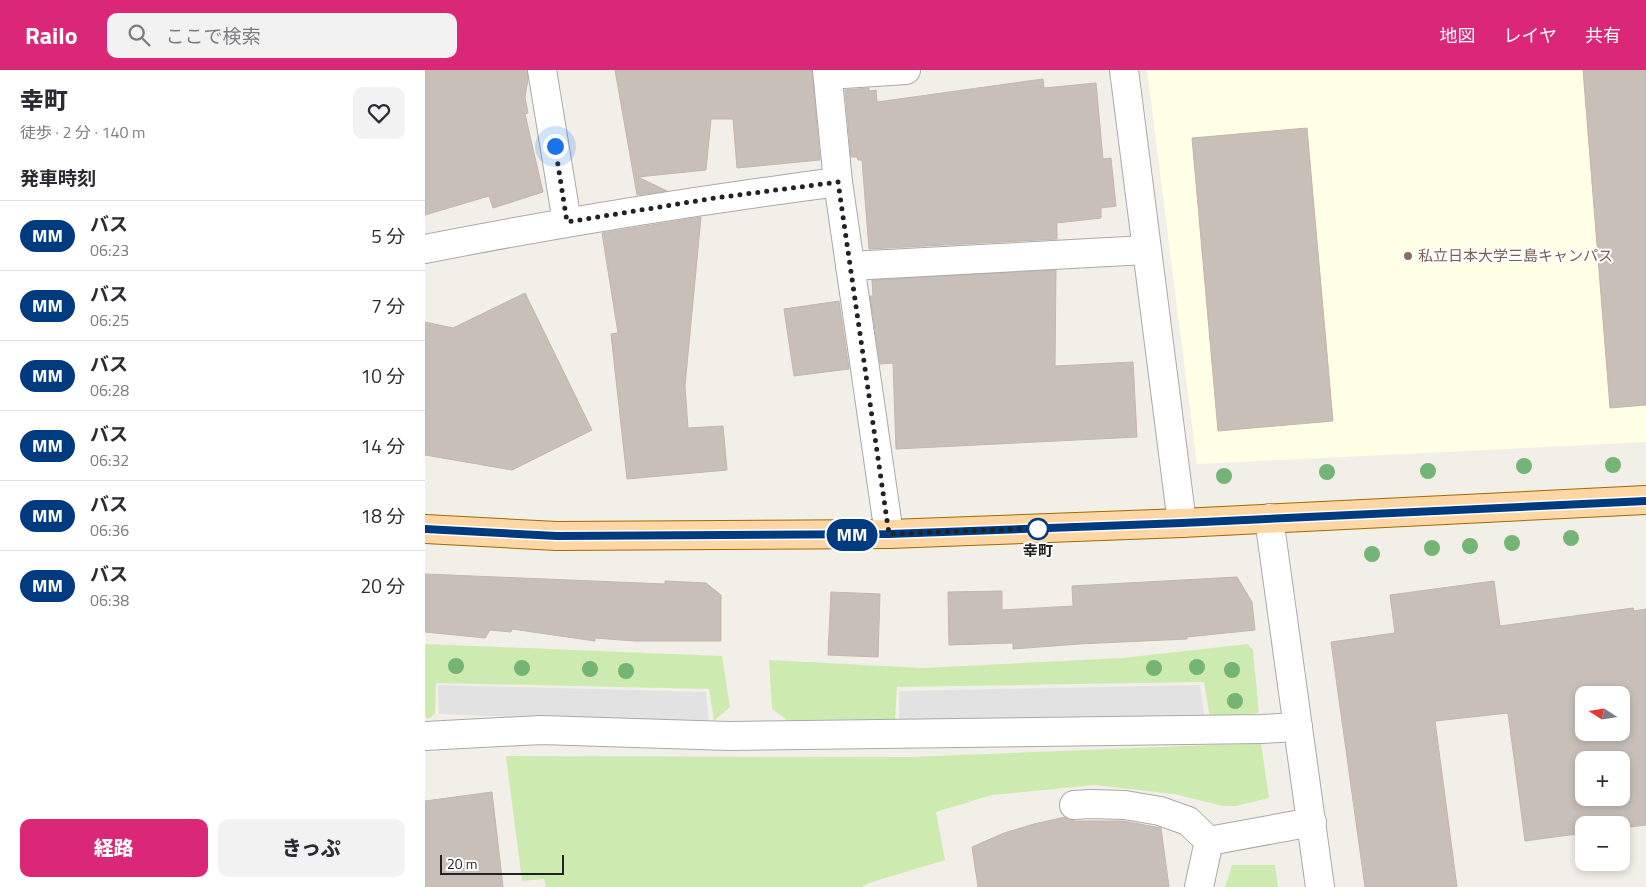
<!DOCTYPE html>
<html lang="ja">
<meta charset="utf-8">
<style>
body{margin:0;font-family:"Titillium Web","Noto Sans JP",sans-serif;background:#f2f2f3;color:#2b2b33;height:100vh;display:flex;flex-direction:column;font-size:19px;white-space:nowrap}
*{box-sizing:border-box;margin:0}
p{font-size:16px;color:#7c7c81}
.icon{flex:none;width:28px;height:28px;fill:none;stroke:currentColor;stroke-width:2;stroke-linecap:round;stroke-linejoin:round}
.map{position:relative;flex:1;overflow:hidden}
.sheet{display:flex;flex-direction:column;background:#fff;width:425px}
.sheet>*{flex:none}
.badge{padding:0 10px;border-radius:16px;font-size:18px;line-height:32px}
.needle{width:32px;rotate:282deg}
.tools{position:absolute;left:1150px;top:616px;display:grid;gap:10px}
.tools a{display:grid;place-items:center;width:55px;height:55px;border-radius:10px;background:#fff;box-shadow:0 2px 8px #0003;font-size:25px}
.scale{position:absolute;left:15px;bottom:12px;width:124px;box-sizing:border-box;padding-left:5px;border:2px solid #222;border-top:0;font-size:14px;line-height:18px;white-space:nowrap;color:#222;-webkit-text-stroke:4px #fff;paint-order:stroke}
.you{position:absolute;width:25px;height:25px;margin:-12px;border:4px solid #fff;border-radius:50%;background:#1a73e8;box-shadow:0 0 0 8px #1a73e833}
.map>.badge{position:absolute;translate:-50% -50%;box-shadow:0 0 0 2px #fff}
h2{padding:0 20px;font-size:19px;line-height:45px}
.round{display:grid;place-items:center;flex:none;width:52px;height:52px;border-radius:10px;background:#f2f2f3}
.headline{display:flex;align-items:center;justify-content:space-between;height:85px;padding:0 20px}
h1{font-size:24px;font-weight:800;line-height:38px}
.action{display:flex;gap:10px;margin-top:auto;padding:10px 20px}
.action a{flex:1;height:58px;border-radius:10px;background:#db2777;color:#fff;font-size:20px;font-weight:800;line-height:58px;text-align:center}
.action a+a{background:#f2f2f3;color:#2b2b33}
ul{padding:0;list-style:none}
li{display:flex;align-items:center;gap:15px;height:70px;padding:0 20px;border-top:1px solid #e1e1e2}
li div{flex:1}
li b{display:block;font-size:19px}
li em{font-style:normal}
li .badge{min-width:55px;font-weight:700;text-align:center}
header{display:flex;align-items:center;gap:30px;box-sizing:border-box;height:70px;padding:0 25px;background:#db2777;color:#fff}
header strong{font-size:24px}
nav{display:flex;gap:28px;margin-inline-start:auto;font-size:18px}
.search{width:350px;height:45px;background:#f2f2f3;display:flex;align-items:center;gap:12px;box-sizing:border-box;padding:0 18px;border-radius:10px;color:#7c7c81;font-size:19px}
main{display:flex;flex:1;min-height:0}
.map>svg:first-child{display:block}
</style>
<header>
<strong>Railo</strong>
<div class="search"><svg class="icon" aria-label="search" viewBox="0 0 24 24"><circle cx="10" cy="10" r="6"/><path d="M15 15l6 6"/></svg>ここで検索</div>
<nav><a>地図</a><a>レイヤ</a><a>共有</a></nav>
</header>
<main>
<section class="sheet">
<div class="headline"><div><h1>幸町</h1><p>徒歩 · 2 分 · 140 m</p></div><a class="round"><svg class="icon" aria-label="heart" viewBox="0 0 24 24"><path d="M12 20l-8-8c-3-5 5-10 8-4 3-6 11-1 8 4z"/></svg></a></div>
<h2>発車時刻</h2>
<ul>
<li><span class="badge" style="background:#003b80;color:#fff">MM</span><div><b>バス</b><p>06:23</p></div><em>5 分</em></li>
<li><span class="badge" style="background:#003b80;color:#fff">MM</span><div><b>バス</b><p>06:25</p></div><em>7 分</em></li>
<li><span class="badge" style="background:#003b80;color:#fff">MM</span><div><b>バス</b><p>06:28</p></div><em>10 分</em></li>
<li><span class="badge" style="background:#003b80;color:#fff">MM</span><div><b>バス</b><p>06:32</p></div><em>14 分</em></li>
<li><span class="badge" style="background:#003b80;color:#fff">MM</span><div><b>バス</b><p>06:36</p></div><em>18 分</em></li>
<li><span class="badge" style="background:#003b80;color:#fff">MM</span><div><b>バス</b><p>06:38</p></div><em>20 分</em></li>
</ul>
<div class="action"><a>経路</a><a>きっぷ</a></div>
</section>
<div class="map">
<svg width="1221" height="817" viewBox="0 0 1221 817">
<rect width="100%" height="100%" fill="#f2efe9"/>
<polygon fill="#ffffe5" points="722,0 1221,0 1221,372 772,394"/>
<g fill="#cdebb0">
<polygon points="0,574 297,586 305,637 289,651 284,619 11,613 10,644 3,649 0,646"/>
<polygon points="823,574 828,580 834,643 785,648 779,612 472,617 470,649 371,650 365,652 347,639 344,590 498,598 697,588"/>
<polygon points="836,673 844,728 811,736 798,736 749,724 669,715 567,725 511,742 520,790 444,813 437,817 121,817 119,809 97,811 81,686 485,687"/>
<polygon points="807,795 850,795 853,817 800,817"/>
</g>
<g fill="#e2e2e2">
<polygon points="13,615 281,622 284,654 14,644"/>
<polygon points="775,615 780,649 474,652 474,621"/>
</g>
<g fill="#c7bfb8" stroke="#c4b6ab" fill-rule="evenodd">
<polygon points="0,0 102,0 103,9 100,27 103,43 100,44 118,122 68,138 64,126 0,145"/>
<polygon points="190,0 387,0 395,90 312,98 308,49 286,49 281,100 213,107 242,121 212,125"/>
<polygon points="1158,0 1221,0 1221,335 1185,338"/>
<polygon points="618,9 619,18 671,13 678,89 686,88 691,136 676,138 676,148 632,153 632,169 444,179 437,90 433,90 432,87 426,87 420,20 444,18 444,21 451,20 452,32"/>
<polygon points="882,58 908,351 793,361 767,68"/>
<polygon points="276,147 260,316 263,358 298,356 302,400 202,409 186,264 193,263 177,163"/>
<polygon points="631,200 630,296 708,292 712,367 471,379 468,293 455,294 445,226 448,226 447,210"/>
<polygon points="100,223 167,360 87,400 0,385 0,252 28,258"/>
<polygon points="414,231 424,299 369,306 359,239"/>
<polygon points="0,504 240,514 240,511 281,513 296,525 296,571 210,571 170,568 170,571 87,559 86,562 65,560 60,568 0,562"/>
<polygon points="812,507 827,532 830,560 762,567 762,569 654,574 588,579 588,573 524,575 523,522 577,521 577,540 648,536 647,516"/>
<path d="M1069,511L1075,556L1208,538L1209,541L1221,539V755L1196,758V755H1159V763L1100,771L1083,643L1010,651L1032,817H940L906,572L970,563L965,525ZM1159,625H1196V662H1159ZM1159,690H1196V728H1159Z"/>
<polygon points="406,522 455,524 453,587 403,585"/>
<polygon points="67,722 78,817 0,817 0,731"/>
<polygon points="640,747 650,751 698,751 736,758 744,817 553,817 547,777 579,763 609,754"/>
</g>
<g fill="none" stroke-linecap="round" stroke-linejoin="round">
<g stroke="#a9a9a9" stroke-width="30">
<g id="minor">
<polyline points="117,0 142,152"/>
<polyline points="402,0 413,112 464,464"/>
<polyline points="699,0 757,453"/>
<polyline points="403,5 481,0"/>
<path d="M0,179C137,152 274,130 413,112"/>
<polyline points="425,196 721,180"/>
<polyline points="844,448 895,817"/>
<polyline points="0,666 116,660 304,666 837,659 873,657"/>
<polyline points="649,735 666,734 700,735 735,741 763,751 784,771"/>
<polyline points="774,817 784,771 887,752"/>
</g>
</g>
<g stroke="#a06b00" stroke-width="30">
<polyline id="major" points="0,459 132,466 464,464 757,453 1221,430"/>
</g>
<use href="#minor" stroke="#fff" stroke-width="28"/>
<use href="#major" stroke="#fcd6a4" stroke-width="28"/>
</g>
<g fill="#74b475">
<circle cx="1188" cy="395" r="8"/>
<circle cx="1099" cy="396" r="8"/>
<circle cx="1003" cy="401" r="8"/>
<circle cx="902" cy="402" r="8"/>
<circle cx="799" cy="406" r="8"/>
<circle cx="1146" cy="468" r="8"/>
<circle cx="1087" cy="473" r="8"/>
<circle cx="1045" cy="476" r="8"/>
<circle cx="1007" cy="478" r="8"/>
<circle cx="947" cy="484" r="8"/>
<circle cx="31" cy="596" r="8"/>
<circle cx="772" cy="597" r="8"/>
<circle cx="97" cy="598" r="8"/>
<circle cx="729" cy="598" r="8"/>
<circle cx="165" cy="599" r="8"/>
<circle cx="807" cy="600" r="8"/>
<circle cx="201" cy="601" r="8"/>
<circle cx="810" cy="631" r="8"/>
</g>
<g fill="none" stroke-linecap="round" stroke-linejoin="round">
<g stroke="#fff" stroke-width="11">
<polyline id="line" points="0,459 132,466 464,464 757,453 1221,431"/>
</g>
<use href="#line" stroke="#003b80" stroke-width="8"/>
<polyline stroke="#222" stroke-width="5" stroke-dasharray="0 9" points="130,76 142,152 290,128 413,112 464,464 620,458 613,459"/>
</g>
<circle fill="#8d6e63" stroke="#fff" stroke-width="2" cx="983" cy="186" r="5"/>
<circle fill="#fff" stroke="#003b80" stroke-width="2.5" cx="613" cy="459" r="10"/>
<g text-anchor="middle" stroke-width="4" stroke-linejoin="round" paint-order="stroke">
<g font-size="15" fill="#785e54" stroke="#fff" text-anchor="start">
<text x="993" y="191">私立日本大学三島キャンパス</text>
</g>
<g font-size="15" font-weight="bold" fill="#222" stroke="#fff">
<text x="613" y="486">幸町</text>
</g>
</g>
</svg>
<div class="tools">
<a><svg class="needle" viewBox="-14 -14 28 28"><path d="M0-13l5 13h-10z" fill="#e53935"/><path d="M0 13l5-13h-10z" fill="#7c7c81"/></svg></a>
<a>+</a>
<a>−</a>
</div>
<div class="scale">20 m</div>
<div class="you" style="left:130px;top:76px"></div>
<b class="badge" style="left:427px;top:465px;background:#003b80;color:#fff">MM</b>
</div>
</main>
